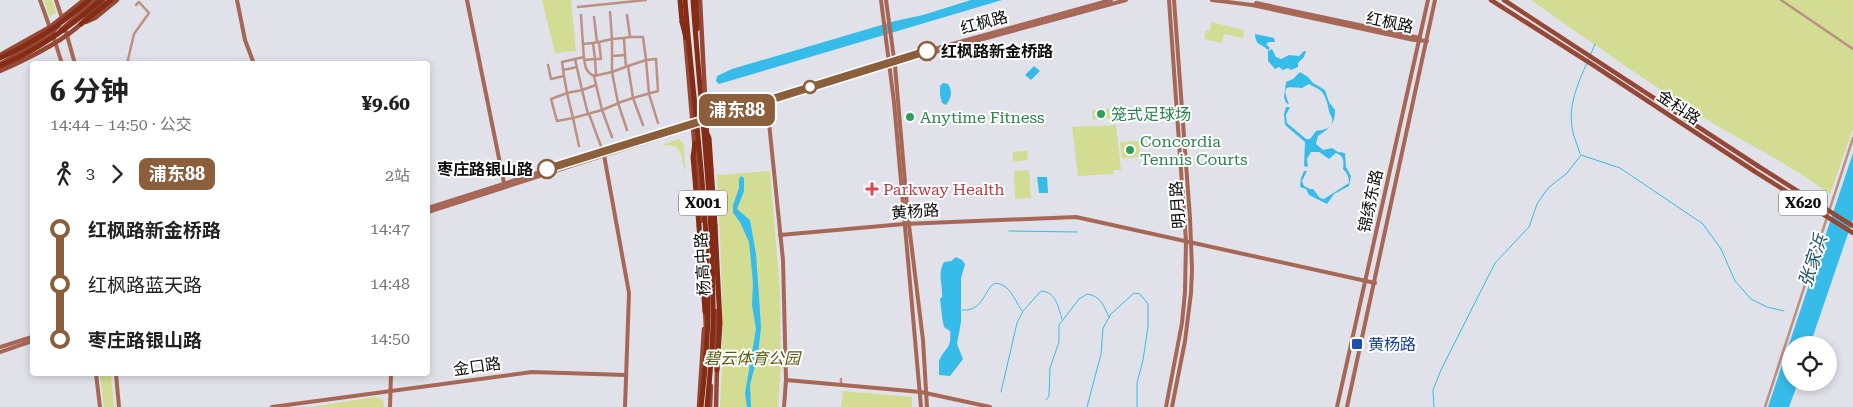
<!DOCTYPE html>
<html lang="zh">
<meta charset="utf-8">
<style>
body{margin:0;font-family:"Roboto Serif","Noto Sans SC",serif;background:#f6f6f6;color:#222;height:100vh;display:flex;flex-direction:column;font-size:19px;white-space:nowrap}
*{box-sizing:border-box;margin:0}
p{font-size:16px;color:#767676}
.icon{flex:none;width:28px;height:28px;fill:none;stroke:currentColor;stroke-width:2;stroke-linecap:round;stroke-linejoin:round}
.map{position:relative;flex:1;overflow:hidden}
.drawer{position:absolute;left:30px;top:61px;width:400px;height:315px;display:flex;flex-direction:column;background:#fff;border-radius:5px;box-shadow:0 2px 8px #0003}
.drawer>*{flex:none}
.badge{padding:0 10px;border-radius:8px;font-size:18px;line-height:32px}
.controls{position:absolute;left:1782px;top:336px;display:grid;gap:10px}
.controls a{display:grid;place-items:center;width:55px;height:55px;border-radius:50%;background:#fff;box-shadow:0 2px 8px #0003;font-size:25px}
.map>.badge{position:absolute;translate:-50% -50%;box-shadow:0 0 0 2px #fff}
.legs{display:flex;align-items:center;gap:8px;height:55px;padding:0 20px;font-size:16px}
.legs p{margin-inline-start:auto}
.overview{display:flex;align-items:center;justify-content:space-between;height:85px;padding:0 20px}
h1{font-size:28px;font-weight:700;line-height:38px}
ul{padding:0 20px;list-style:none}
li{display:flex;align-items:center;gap:18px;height:55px;font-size:19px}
li i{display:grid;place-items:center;width:8px;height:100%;margin:0 6px;background:currentColor}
li i::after{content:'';width:12px;height:12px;margin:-6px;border:4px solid;border-radius:50%;background:#fff}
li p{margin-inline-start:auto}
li:first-child i{background:linear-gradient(#0000 50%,currentColor 0)}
li:last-child i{background:linear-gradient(currentColor 50%,#0000 0)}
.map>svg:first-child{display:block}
</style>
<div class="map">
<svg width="1853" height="407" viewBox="0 0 1853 407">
<rect width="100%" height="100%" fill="#e1e1e9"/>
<g fill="#d2dc92">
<polygon points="44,0 52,0 56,13 49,16"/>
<polygon points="542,0 571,0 576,51 555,53"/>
<path d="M1531,0H1853V129L1830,194C1790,164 1745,143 1703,117C1644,80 1588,40 1531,0Z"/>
<polygon points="1211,22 1244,30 1243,38 1224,34 1222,43 1204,39 1206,30 1210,31"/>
<polygon points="1109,109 1110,118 1093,120 1092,110"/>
<polygon points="1116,125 1121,170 1113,170 1114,174 1078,176 1072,127"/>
<polygon points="679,139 684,145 685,172 680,151 675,146 662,145"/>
<polygon points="1139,141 1140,157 1122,158 1120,142"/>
<polygon points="1027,151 1028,160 1013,162 1013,152"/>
<polygon points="1029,170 1031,198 1015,199 1014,171"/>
<path d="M770,171L780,292L781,367L778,407H720C725,330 721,253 717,175Z"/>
<polygon points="100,374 111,374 114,407 104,407"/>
<polygon points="843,391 912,397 912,407 841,407"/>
<polygon points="374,397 383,400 384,407 312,407"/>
</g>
<g fill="#37bce9">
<polygon points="971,0 1002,0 719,84 716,81 717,76 732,69 895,21 923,15"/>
<path d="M1255,34L1274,38L1275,42H1269L1266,44L1270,48L1268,50C1260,42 1256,47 1255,34Z"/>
<polygon points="1272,49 1276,57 1281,59 1289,55 1299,56 1304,51 1306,51 1304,57 1298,63 1298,67 1291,70 1288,68 1283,70 1279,67 1275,69 1268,61 1268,51"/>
<polygon points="1034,66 1040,71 1031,80 1025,75"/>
<path d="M1300,72L1308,77L1313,83L1325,90L1329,102L1335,110C1335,124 1330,128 1318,136L1316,144L1323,150L1332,148L1338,152L1345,153L1346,167L1351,176L1349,186L1334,194L1327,204L1309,195L1306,189L1300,187L1301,178L1304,171H1307L1302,181L1304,186L1310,189H1313L1320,198L1324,199L1349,183C1349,177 1347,173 1343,169C1344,161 1344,156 1336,153L1329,159L1319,152H1311L1307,159L1308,167L1304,166L1305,142L1285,125L1284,114L1286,107H1290L1286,115L1287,123L1306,139H1310L1316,131C1323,130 1334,129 1332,118C1331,115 1329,113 1329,111C1328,105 1326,97 1322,92C1319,88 1313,87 1309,84L1302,88C1287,87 1281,84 1289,104L1286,103L1284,97L1286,82L1293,79Z"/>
<path d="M943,83L948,84C953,91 951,99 946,105L942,103L940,95V86Z"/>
<polygon points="1853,153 1853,219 1810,345 1791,345 1791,382 1798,383 1789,407 1768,407"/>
<polygon points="741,176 744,178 744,191 737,209 750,220 756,254 759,296 761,328 758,354 750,385 751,407 747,407 745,393 756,329 752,305 753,283 749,242 740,222 733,213 733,205 739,188 739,179"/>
<polygon points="1037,177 1047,177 1048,193 1039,193"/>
<path d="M956,257L962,260L965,264L961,278V322L957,344L963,359L950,376L939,375V361C945,347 952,349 950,331L944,327C942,319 941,307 940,299L942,297C943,285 937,273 944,262L951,261Z"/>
</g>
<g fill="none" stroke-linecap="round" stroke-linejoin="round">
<g stroke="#37bce9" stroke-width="1">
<polyline points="1591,54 1595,44"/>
<path d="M1580,154C1578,146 1573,136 1572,127C1568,103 1580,79 1589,58"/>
<polyline points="1009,231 1077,232"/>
<path d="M962,310C988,313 985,275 1002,285C1012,289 1016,303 1022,311"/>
<path d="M1001,392L1017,323L1023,311L1041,291C1056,292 1058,306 1062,319"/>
<path d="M1046,400L1049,396L1050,368L1059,342V325L1079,299L1087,294C1101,296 1103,305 1109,317"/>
<polyline points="1087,407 1101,354 1103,328 1111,314 1134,293 1140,294 1148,304 1148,326 1143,360 1137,383 1137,407"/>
<polyline points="1434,407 1433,390 1441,370 1495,263 1529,227 1537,204 1548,188 1567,173 1581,155 1620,168 1703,224 1721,249 1735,281 1751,299 1767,307 1784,311"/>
</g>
<g stroke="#bd9084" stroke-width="2.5">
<polyline points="1781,0 1853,49"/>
<polyline points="578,7 646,0"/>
<polyline points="610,12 612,39 624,38 625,55"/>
<polyline points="594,17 597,42"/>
<polyline points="624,38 630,37 627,15"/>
<polyline points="599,42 612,39 612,72 612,39"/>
<polyline points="583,44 593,43"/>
<polyline points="127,64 134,34 149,13 139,2 136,5"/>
<polyline points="548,65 551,79 564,76 567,93 551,99 557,121 573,118 567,93 582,90 575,59"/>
<polyline points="563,70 577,67"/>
<polyline points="612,72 628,66 626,67 625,55 612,56"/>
<path d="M564,76L562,62L584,57C585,65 585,72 594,76L596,74L595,59H601L599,42L593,43L595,59L584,60L581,15"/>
<polyline points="633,98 658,91 656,59 646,60 649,94 658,123"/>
<polyline points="633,98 643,125"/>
<polyline points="618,103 627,130"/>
<polyline points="602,110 612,137"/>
<polyline points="602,110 619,103"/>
<polyline points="588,114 582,90 596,85"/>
<polyline points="589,114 602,149"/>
<polyline points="579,146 573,118 602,110 594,76 612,72 618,103 633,98 628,66 646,60 643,37 630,37"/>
<polyline points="841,385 841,379"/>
<polyline points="1765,407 1853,138"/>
</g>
<g stroke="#a76757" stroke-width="4">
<polyline points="40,0 50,28"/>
<polyline points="56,0 62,18"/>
<polyline points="237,0 245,40 254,64"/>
<polyline points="467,0 504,183"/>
<polyline points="881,0 894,102 921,407"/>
<polyline points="886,0 895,66 908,217 923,340 927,407"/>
<polyline points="1212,0 1252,5 1414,40 1427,41"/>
<polyline points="1256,3 1420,38"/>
<polyline points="65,28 75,64"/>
<polyline points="53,35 62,64"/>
<polyline points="767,103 783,260 786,380 784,407"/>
<polyline points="706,119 898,59 1111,0"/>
<polyline points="704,123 899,62 1126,0"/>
<polyline points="604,155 629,293 625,407"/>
<polyline points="428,208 694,123"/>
<polyline points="428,212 695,126"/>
<polyline points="780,235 904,224 1076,217 1375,283"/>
<polyline points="0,347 32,337"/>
<polyline points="0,352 32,341"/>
<polyline points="96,374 100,407"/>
<polyline points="116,374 119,407"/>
<polyline points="786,380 921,392 990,407"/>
<polyline points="272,407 532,372 626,375"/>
<polyline points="390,407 391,374"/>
<polyline points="1166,407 1182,323 1185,292 1186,241 1169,0"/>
<polyline points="1172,407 1185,341 1191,293 1192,269 1190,218 1174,0"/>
<polyline points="1337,407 1428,0"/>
<polyline points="1347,407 1435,0"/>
</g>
<g stroke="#954836" stroke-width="4.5">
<polyline points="700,0 707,134"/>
<polyline points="1491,0 1593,65 1754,171"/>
<polyline points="1504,0 1758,166"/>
<polyline points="86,22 95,18 117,0"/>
<polyline points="61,30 95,0"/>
<polyline points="685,35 701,221"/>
<polyline points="0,55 50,27 84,0"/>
<polyline points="0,64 49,36 59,25"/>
<path d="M0,71C25,60 63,41 82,23C89,15 96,7 104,0"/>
<polyline points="705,309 706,331"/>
<polyline points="716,351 717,311"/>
<polyline points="699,406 704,329"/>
<polyline points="710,407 711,386"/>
<polyline points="716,407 717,368"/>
</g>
<g stroke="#852c16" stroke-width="5">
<polyline points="680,0 682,22"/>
<polyline points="696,0 697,29"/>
<polyline points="81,24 111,0"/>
<polyline points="715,225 720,323 717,370"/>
<polyline points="699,226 705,312"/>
</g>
<g stroke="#954836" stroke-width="4.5">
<polyline points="1758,166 1853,226"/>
<polyline points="1754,171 1853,233"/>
</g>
<g stroke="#852c16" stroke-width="5">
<path d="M685,0C693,101 708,203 708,304C708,338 705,373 701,407"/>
<path d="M693,0C700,101 713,203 713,304C714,339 710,373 707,407"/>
<polyline points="682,22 686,38"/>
<path d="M0,58C33,43 62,24 89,0"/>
<path d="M0,66C38,50 70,27 101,0"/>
<polyline points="705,129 709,138 715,225"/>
<polyline points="695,143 693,157 699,226"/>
</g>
</g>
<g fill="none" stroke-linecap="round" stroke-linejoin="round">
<g stroke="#fff" stroke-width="11">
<polyline id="line-1" points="547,169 927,51"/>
</g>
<use href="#line-1" stroke="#8b5e3c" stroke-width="8"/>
</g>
<g fill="#fff" stroke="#8b5e3c" stroke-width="2.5">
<circle cx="927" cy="51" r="9"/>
<circle cx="810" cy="87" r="6"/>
<circle cx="547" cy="169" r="9"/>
</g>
<g fill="#2e9e5b" stroke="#fff" stroke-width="2">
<circle cx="1101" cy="114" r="5"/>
<circle cx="910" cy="117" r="5"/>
<circle cx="1130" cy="150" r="5"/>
</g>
<path fill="#e0444e" stroke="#fff" stroke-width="2" d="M869.5 181.5h5v5h5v5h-5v5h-5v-5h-5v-5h5z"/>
<rect fill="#1a4fb4" stroke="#fff" stroke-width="2" x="1351" y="338" width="12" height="12" rx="2.5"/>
<g text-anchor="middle" stroke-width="4" stroke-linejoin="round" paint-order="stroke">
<g fill="#fff" stroke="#565657" stroke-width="1">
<rect x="679" y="190.5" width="48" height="25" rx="4"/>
<rect x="1779" y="190.5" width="48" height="25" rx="4"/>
</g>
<g font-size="15" font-weight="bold" fill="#0d0d0f">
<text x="703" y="208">X001</text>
<text x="1803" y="208">X620</text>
</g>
<g font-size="16" fill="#0d0d0f" stroke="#fff">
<text transform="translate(984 22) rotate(-15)" y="6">红枫路</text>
<text transform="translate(1390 22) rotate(12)" y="6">红枫路</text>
<text transform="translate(1679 107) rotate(34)" y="6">金科路</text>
<text transform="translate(1370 201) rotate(-78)" y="6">锦绣东路</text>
<text transform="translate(1177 205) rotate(-94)" y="6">明月路</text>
<text transform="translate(915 211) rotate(-4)" y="6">黄杨路</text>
<text transform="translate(702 264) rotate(-93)" y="6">杨高中路</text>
<text transform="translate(477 366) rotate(-8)" y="6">金口路</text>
</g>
<g font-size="16" font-weight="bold" fill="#0d0d0f" stroke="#fff" text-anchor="start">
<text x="941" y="57">红枫路新金桥路</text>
<text x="533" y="175" text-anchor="end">枣庄路银山路</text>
</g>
<g font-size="16" fill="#27864d" stroke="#fff" text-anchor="start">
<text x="1111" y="120">笼式足球场</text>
<text x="920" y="123">Anytime Fitness</text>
<text x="1140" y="147">Concordia<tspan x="1140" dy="18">Tennis Courts</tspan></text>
</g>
<g font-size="16" fill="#be3a42" stroke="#fff" text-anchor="start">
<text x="883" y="195">Parkway Health</text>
</g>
<g font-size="16" fill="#164399" stroke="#fff" text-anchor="start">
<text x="1368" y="350">黄杨路</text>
</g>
<g font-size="16" font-style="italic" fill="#555c11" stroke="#fff">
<text x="752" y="364">碧云体育公园</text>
</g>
<g font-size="18" font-style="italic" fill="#225669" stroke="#fff">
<text transform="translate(1813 261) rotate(-72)" y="6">张家浜</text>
</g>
</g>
</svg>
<div class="controls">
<a><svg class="icon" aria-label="locate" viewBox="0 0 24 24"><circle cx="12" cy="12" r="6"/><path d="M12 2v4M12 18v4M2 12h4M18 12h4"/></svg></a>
</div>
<b class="badge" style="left:737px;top:110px;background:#8b5e3c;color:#fff">浦东88</b>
<section class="drawer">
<div class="overview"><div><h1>6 分钟</h1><p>14:44 – 14:50 · 公交</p></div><b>¥9.60</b></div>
<div class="legs"><svg class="icon" aria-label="walk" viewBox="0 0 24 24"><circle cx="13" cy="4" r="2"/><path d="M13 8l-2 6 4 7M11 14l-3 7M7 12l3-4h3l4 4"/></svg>3<svg class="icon" aria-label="forward" viewBox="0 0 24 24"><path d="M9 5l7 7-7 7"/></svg><b class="badge" style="background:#8b5e3c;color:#fff">浦东88</b><p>2站</p></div>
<ul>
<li><i style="color:#8b5e3c"></i><b>红枫路新金桥路</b><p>14:47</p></li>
<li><i style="color:#8b5e3c"></i><span>红枫路蓝天路</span><p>14:48</p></li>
<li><i style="color:#8b5e3c"></i><b>枣庄路银山路</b><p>14:50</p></li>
</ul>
</section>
</div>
